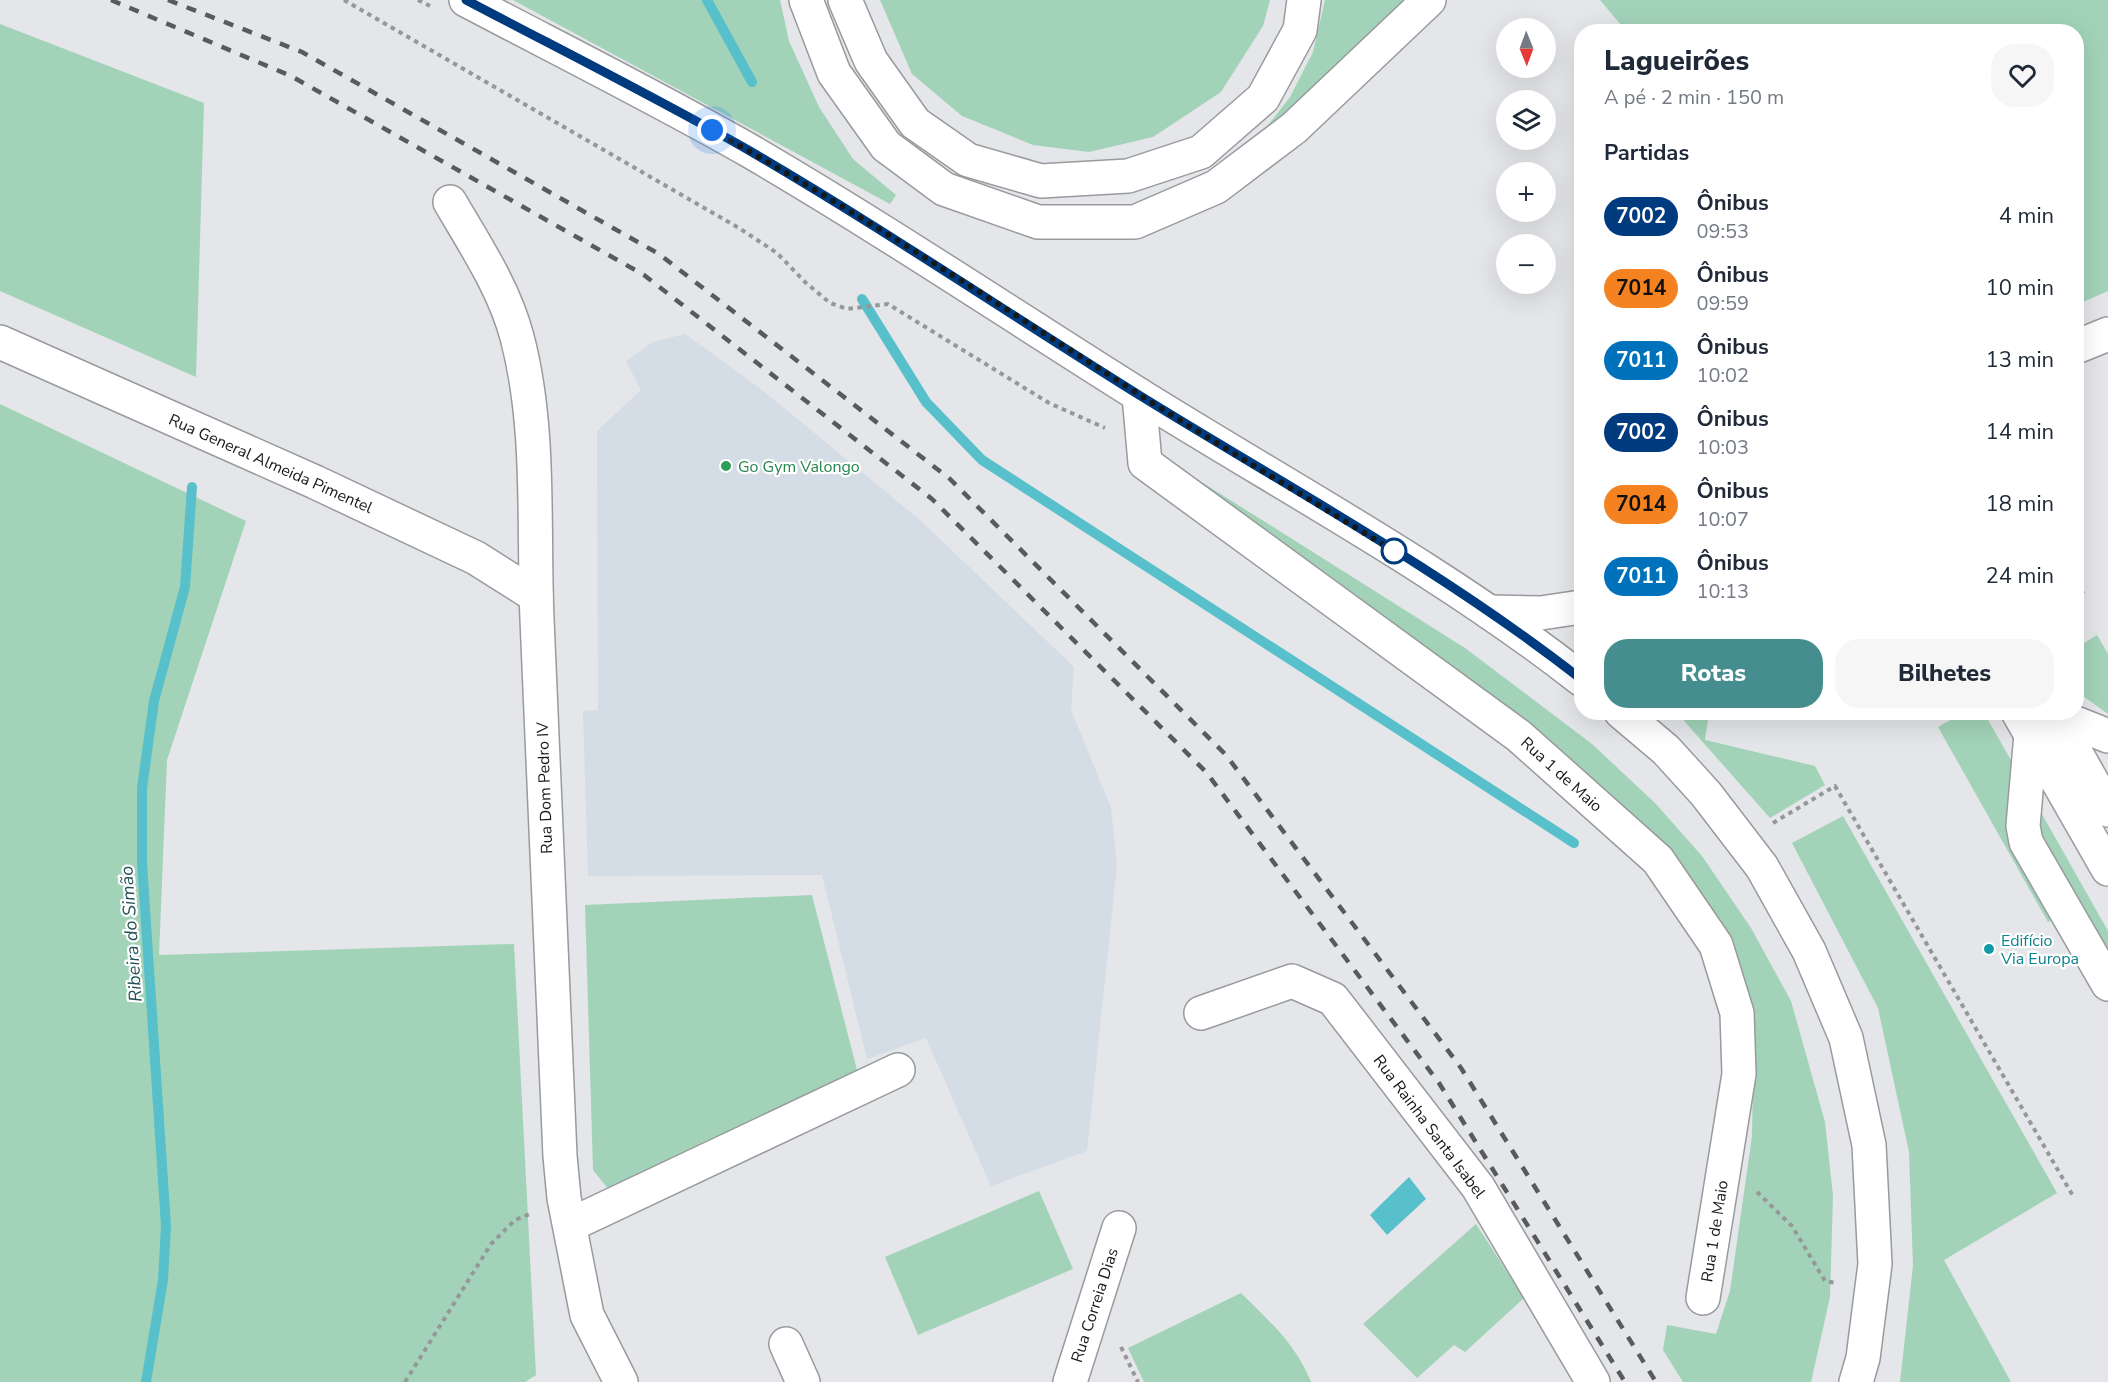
<!DOCTYPE html>
<html lang="pt">
<meta charset="utf-8">
<style>
body{margin:0;font-family:"Nunito Sans",sans-serif;background:#f6f6f7;color:#1f2937;height:100vh;display:flex;flex-direction:column;font-size:22px;white-space:nowrap}
*{box-sizing:border-box;margin:0}
p{font-size:20px;color:#747a83}
.icon{flex:none;width:33px;height:33px;fill:none;stroke:currentColor;stroke-width:2;stroke-linecap:round;stroke-linejoin:round}
.map{position:relative;flex:1;overflow:hidden}
.drawer{position:absolute;left:1574px;top:24px;width:510px;height:696px;display:flex;flex-direction:column;background:#fff;border-radius:24px;box-shadow:0 6px 24px #0002}
.drawer>*{flex:none}
.badge{padding:0 12px;border-radius:20px;font-size:21px;line-height:39px}
.needle{width:39px;rotate:179deg}
.buttons{position:absolute;left:1496px;top:18px;display:grid;gap:12px}
.buttons a{display:grid;place-items:center;width:60px;height:60px;border-radius:50%;background:#fff;box-shadow:0 6px 24px #0002;font-size:30px}
.you{position:absolute;width:30px;height:30px;margin:-15px;border:4px solid #fff;border-radius:50%;background:#1a73e8;box-shadow:0 0 0 9px #1a73e833}
.map>.badge{position:absolute;translate:-50% -50%;box-shadow:0 0 0 3px #fff}
h2{padding:0 30px;font-size:22px;line-height:54px}
.round{display:grid;place-items:center;flex:none;width:63px;height:63px;border-radius:24px;background:#f6f6f7}
.headline{display:flex;align-items:center;justify-content:space-between;height:102px;padding:0 30px}
h1{font-size:28px;font-weight:800;line-height:45px}
.action{display:flex;gap:12px;margin-top:auto;padding:12px 30px}
.action a{flex:1;height:69px;border-radius:24px;background:#458d8e;color:#fff;font-size:24px;font-weight:800;line-height:69px;text-align:center}
.action a+a{background:#f6f6f7;color:#1f2937}
ul{padding:0;list-style:none}
li{display:flex;align-items:center;gap:18px;height:72px;padding:0 30px}
li div{flex:1}
li b{display:block;font-size:22px}
li em{font-style:normal}
li .badge{min-width:66px;font-weight:700;text-align:center}
.map>svg:first-child{display:block}
</style>
<div class="map">
<svg width="2108" height="1382" viewBox="0 0 2108 1382">
<rect width="100%" height="100%" fill="#e4e6e9"/>
<polygon fill="#d4dce5" points="685,334 761,389 920,520 1074,667 1071,710 1111,808 1117,865 1087,1151 991,1186 926,1038 867,1059 822,875 588,876 583,711 598,710 597,431 641,390 626,361 653,342"/>
<g fill="#a2d3b8">
<polygon points="513,0 780,0 789,41 819,107 853,159 896,195 890,204"/>
<polygon points="880,0 1270,0 1263,26 1221,92 1153,137 1089,152 1033,145 962,116 912,74"/>
<polygon points="1325,0 1413,0 1262,133 1290,97 1313,52"/>
<polygon points="1600,0 2108,0 2108,291 2076,305 2076,32 1626,31"/>
<polygon points="0,24 204,103 196,377 0,291"/>
<polygon points="0,404 246,521 167,760 159,955 514,944 536,1375 525,1382 0,1382"/>
<polygon points="1154,452 1465,648 1592,744 1655,803 1702,856 1751,928 1791,1001 1825,1122 1833,1196 1830,1297 1811,1382 1683,1382 1663,1350 1667,1325 1716,1334 1730,1291 1752,1136 1754,1028 1621,809 1527,720 1169,469"/>
<polygon points="2097,635 2108,654 2108,714 2076,691 2076,648"/>
<polygon points="1681,713 1709,713 1705,740 1815,766 1825,785 1770,818 1685,722"/>
<polygon points="1963,713 1984,713 2015,767 2058,917 2048,922 1938,727"/>
<polygon points="2034,800 2108,931 2108,955 2035,833"/>
<polygon points="1843,816 2057,1193 1944,1260 2011,1382 1900,1382 1913,1266 1909,1152 1878,1008 1792,843"/>
<polygon points="812,895 857,1070 609,1190 593,1170 585,905"/>
<polygon points="1039,1191 1073,1269 918,1335 885,1257"/>
<polygon points="1476,1224 1524,1298 1465,1352 1454,1345 1417,1378 1363,1324"/>
<path d="M1241,1293C1270,1322 1295,1343 1311,1382H1144L1128,1348Z"/>
</g>
<polygon fill="#58c0ca" points="1409,1177 1426,1199 1387,1235 1370,1215"/>
<g fill="none" stroke-linecap="round" stroke-linejoin="round">
<g stroke="#58c0ca" stroke-width="10">
<polyline points="707,0 752,82"/>
<polyline points="862,299 926,402 982,460 1574,843"/>
<polyline points="146,1382 163,1280 166,1226 142,863 142,788 154,701 185,587 192,487"/>
</g>
<g stroke="#989a9d" stroke-width="36">
<g id="minor">
<path d="M466,0C561,50 657,98 750,151C882,228 1010,314 1139,395C1288,488 1443,571 1581,679"/>
<path d="M450,202C475,245 504,288 517,337C541,428 533,525 537,619C545,798 552,977 560,1156L564,1198L587,1315L621,1382"/>
<polyline points="0,342 315,482 476,558 536,596"/>
<polyline points="2076,347 2108,334"/>
<polyline points="1139,395 1145,463 1519,736 1658,860 1716,945 1737,1013 1739,1074 1703,1298"/>
<polyline points="1489,612 1541,613 1581,607"/>
<polyline points="1621,712 1666,750 1706,794 1762,867 1809,951 1846,1038 1869,1145 1875,1264 1863,1358 1856,1382"/>
<polyline points="2018,712 2108,869"/>
<polyline points="2053,712 2108,810"/>
<polyline points="2053,714 2108,736"/>
<polyline points="2031,734 2023,826 2026,842 2108,984"/>
<polyline points="1201,1013 1292,981 1333,999 1478,1187 1593,1382"/>
<polyline points="570,1225 898,1070"/>
<polyline points="786,1344 803,1382"/>
<polyline points="1070,1382 1119,1228"/>
</g>
</g>
<g stroke="#989a9d" stroke-width="36">
<g id="highway">
<polyline points="806,0 834,73 886,146 944,189 1038,222 1135,222 1216,187 1294,128 1429,0"/>
<polyline points="845,0 871,61 915,123 968,160 1041,181 1128,176 1201,152 1263,98 1300,30 1304,0"/>
</g>
</g>
<g stroke="#969799" stroke-width="4" stroke-dasharray="4.5 4.5" stroke-linecap="butt">
<polyline points="344,0 739,228 777,253 805,282 830,303 847,309 888,304 1049,403 1105,428"/>
<polyline points="418,0 430,6"/>
<polyline points="2076,602 2086,587"/>
<polyline points="1773,823 1835,786 2073,1196"/>
<polyline points="1757,1192 1792,1226 1825,1281 1836,1283"/>
<polyline points="1121,1347 1138,1382"/>
<polyline points="405,1382 491,1244 515,1220 532,1213"/>
</g>
<use href="#minor" stroke="#fff" stroke-width="33"/>
<use href="#highway" stroke="#fff" stroke-width="33"/>
<g stroke="#595a5c" stroke-width="4.5" stroke-dasharray="10 10" stroke-linecap="butt">
<polyline points="111,0 291,76 644,275 932,499 1206,772 1439,1083 1625,1382"/>
<polyline points="168,0 302,52 659,254 950,479 1226,755 1461,1068 1656,1382"/>
</g>
</g>
<g fill="none" stroke-linecap="round" stroke-linejoin="round">
<g stroke="#fff" stroke-width="14">
<path id="line" d="M466,0C561,50 657,98 750,151C882,228 1009,314 1139,395C1288,487 1443,571 1581,679"/>
</g>
<use href="#line" stroke="#003b80" stroke-width="9"/>
<path stroke="#171819" stroke-width="6" stroke-dasharray="0 10.8" d="M712,130C851,208 985,296 1120,382C1211,441 1305,496 1397,553L1394,551"/>
</g>
<circle fill="#2e9e5b" stroke="#fff" stroke-width="2" cx="726" cy="466" r="6"/>
<circle fill="#fff" stroke="#003b80" stroke-width="3" cx="1394" cy="551" r="12"/>
<circle fill="#0f9aa8" stroke="#fff" stroke-width="2" cx="1989" cy="949" r="6"/>
<g text-anchor="middle" stroke-width="4.5" stroke-linejoin="round" paint-order="stroke">
<g font-size="16" fill="#171819" stroke="#fff">
<text transform="translate(271 463) rotate(24)" y="6">Rua General Almeida Pimentel</text>
<text transform="translate(1562 774) rotate(42)" y="6">Rua 1 de Maio</text>
<text transform="translate(544 788) rotate(-92)" y="6">Rua Dom Pedro IV</text>
<text transform="translate(1430 1126) rotate(53)" y="6">Rua Rainha Santa Isabel</text>
<text transform="translate(1714 1231) rotate(-81)" y="6">Rua 1 de Maio</text>
<text transform="translate(1094 1305) rotate(-72)" y="6">Rua Correia Dias</text>
</g>
<g font-size="16" fill="#27864d" stroke="#fff" text-anchor="start">
<text x="738" y="472">Go Gym Valongo</text>
</g>
<g font-size="16" fill="#0d838f" stroke="#fff" text-anchor="start">
<text x="2001" y="946">Edifício<tspan x="2001" dy="18">Via Europa</tspan></text>
</g>
<g font-size="18" font-style="italic" fill="#235155" stroke="#fff">
<text transform="translate(131 934) rotate(-94)" y="6">Ribeira do Simão</text>
</g>
</g>
</svg>
<div class="buttons">
<a><svg class="needle" viewBox="-14 -14 28 28"><path d="M0-13l5 13h-10z" fill="#e53935"/><path d="M0 13l5-13h-10z" fill="#747a83"/></svg></a>
<a><svg class="icon" aria-label="layers" viewBox="0 0 24 24"><path d="M12 4l9 5-9 5-9-5zM3 14l9 5 9-5"/></svg></a>
<a>+</a>
<a>−</a>
</div>
<div class="you" style="left:712px;top:130px"></div>
<section class="drawer">
<div class="headline"><div><h1>Lagueirões</h1><p>A pé · 2 min · 150 m</p></div><a class="round"><svg class="icon" aria-label="heart" viewBox="0 0 24 24"><path d="M12 20l-8-8c-3-5 5-10 8-4 3-6 11-1 8 4z"/></svg></a></div>
<h2>Partidas</h2>
<ul>
<li><span class="badge" style="background:#003b80;color:#fff">7002</span><div><b>Ônibus</b><p>09:53</p></div><em>4 min</em></li>
<li><span class="badge" style="background:#f58220;color:#111">7014</span><div><b>Ônibus</b><p>09:59</p></div><em>10 min</em></li>
<li><span class="badge" style="background:#0072bc;color:#fff">7011</span><div><b>Ônibus</b><p>10:02</p></div><em>13 min</em></li>
<li><span class="badge" style="background:#003b80;color:#fff">7002</span><div><b>Ônibus</b><p>10:03</p></div><em>14 min</em></li>
<li><span class="badge" style="background:#f58220;color:#111">7014</span><div><b>Ônibus</b><p>10:07</p></div><em>18 min</em></li>
<li><span class="badge" style="background:#0072bc;color:#fff">7011</span><div><b>Ônibus</b><p>10:13</p></div><em>24 min</em></li>
</ul>
<div class="action"><a>Rotas</a><a>Bilhetes</a></div>
</section>
</div>
